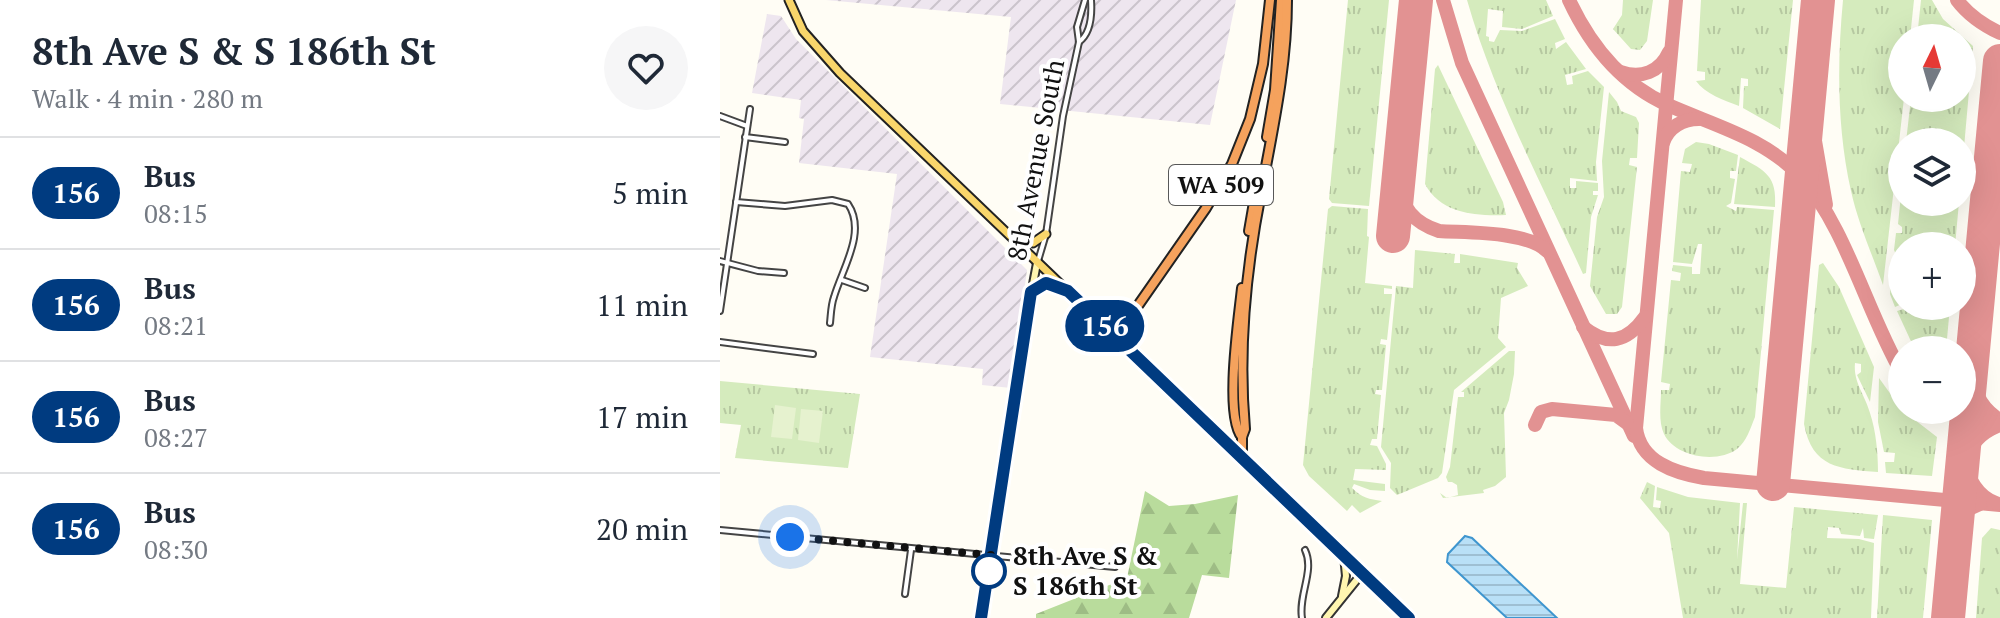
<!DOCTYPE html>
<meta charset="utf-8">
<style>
body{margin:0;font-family:"PT Serif",serif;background:#f6f6f7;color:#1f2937;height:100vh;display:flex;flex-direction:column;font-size:30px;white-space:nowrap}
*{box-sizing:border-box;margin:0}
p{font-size:26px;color:#747a83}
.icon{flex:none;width:44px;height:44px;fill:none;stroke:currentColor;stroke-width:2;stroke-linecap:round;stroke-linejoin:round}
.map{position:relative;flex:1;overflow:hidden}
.drawer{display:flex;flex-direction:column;background:#fff;width:720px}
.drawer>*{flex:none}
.badge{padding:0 16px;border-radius:26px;font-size:28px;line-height:52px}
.needle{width:52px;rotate:5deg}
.tools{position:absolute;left:1168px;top:24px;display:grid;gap:16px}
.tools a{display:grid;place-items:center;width:88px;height:88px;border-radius:50%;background:#fff;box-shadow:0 8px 32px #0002;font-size:40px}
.you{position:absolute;width:40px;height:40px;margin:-20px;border:6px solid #fff;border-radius:50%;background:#1a73e8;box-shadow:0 0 0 12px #1a73e833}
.map>.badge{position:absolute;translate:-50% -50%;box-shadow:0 0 0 4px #fff}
.round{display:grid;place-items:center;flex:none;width:84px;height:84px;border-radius:42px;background:#f6f6f7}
.headline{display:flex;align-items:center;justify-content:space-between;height:136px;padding:0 32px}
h1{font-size:38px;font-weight:600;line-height:60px}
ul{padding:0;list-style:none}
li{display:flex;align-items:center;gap:24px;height:112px;padding:0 32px;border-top:2px solid #e0e1e3}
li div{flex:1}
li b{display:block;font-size:30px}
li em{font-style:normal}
li .badge{min-width:88px;font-weight:700;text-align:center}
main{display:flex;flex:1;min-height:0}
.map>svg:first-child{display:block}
</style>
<main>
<section class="drawer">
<div class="headline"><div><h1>8th Ave S &amp; S 186th St</h1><p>Walk · 4 min · 280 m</p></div><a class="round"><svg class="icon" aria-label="heart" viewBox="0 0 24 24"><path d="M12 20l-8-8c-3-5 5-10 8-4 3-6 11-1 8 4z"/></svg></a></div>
<ul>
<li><span class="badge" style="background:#003b80;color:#fff">156</span><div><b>Bus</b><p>08:15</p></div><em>5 min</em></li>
<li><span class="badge" style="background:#003b80;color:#fff">156</span><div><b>Bus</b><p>08:21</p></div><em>11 min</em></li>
<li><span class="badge" style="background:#003b80;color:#fff">156</span><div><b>Bus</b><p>08:27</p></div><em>17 min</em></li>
<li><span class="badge" style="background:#003b80;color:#fff">156</span><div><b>Bus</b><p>08:30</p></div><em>20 min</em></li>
</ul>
</section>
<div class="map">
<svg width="1280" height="618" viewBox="0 0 1280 618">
<defs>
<pattern id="industrial-furrows" width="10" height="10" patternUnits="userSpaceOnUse" patternTransform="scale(2)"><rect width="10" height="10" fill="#eee6ef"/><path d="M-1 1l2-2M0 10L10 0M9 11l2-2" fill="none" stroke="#cbc4cc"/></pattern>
<pattern id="grass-tufts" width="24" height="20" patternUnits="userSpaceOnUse" patternTransform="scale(2)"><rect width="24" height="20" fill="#d5ebbd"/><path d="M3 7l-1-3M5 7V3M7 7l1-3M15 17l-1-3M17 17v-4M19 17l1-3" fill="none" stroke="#b6c8a1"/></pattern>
<pattern id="forest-firs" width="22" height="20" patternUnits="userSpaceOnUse" patternTransform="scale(2)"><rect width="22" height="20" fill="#b9dc9c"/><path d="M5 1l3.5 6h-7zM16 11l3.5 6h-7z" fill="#9ebc85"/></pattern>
<pattern id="water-rules" width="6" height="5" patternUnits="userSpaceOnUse" patternTransform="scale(2)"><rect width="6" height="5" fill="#b9e0f7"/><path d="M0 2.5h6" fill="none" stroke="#9ebfd3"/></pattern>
</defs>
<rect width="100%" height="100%" fill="#fffdf5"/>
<g fill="url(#industrial-furrows)">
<polygon points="106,0 516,0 490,125 280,104 291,17"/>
<polygon points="47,14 61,16 76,39 307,270 291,388 262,385 263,369 150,357 177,174 79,163 84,119 79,118 81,100 32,93"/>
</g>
<g fill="url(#grass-tufts)">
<polygon points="628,0 669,0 649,206 612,203 609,199"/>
<path d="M747,0H826L833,16L802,29L782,27L783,11L768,9L766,36L769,37V41L774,42L780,30L802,31L835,19L845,39L835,43L836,49L846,42L866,69L845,75L847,85L853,84L852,76L868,71L884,87L876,162L877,181L850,178V188H856V181L878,183V191H873V195H878L871,217L866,273L863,274C822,184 774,95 747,0Z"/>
<polygon points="903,0 933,0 927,41 920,50 911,49 893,29 902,15"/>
<path d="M981,0H1073L1060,129L1023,108L1024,86H1028V79L1021,78L1019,106C1004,100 985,94 976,81L985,80V72L977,71Z"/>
<path d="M1123,0H1194L1190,38H1182L1184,98L1163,285C1152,254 1138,223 1131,191C1117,128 1117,64 1123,0Z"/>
<polygon points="1201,0 1212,0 1223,19 1253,46 1242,170 1242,142 1186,142 1191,98 1242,98 1242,38 1197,38"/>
<path d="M718,65L783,202L786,215C755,216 721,214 705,184L715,69Z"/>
<polygon points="889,92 897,102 901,111 916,117 919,123 917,158 910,158 909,165 917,167 902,307 897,314 886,314 870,286 877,217 884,197 882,161"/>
<path d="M976,142L989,144L1018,155L1016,171H1010V178L1015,179L1011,203L1006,206L1016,211L1017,207L1054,210L1035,417C1030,429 1027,441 1017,449C997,464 955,457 944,434C938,421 941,404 941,390H949L950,384L941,382L951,280L960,281L961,273L952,271L953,265L972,267V274H980L982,244H978L972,264L953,262L961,171L970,172L972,164L962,163L965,149Z"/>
<path d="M1020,157C1046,171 1057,176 1055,207L1014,204Z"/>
<polygon points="1182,185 1182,202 1239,202 1235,246 1182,246 1182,267 1174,250 1176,233 1182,233 1182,227 1178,224"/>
<path d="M612,206L648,209L647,236L649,237L645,283L672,286V289L664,288V294H672L667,340L661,339L660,344L666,345L662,390H656L655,394L661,395L657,439H652L650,445L657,446L666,464V470L635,469L633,480L665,484V491L650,490L634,484L632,488C642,498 649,499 662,501L640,513L632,505L627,511L589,476L583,465L608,209Z"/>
<polygon points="695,250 735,254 734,263 740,263 740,254 798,263 797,268 808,286 781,298 778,338 786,347 734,390 722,473 718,478 677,495 670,488 671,463 661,447 676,286 693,288"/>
<polygon points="1173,257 1182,277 1182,304 1175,307 1170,294"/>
<path d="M1103,263L1119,287L1154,367L1150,402L1137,375L1141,372V364L1135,363C1133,382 1145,395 1150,413C1156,431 1158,453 1158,472C1120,469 1092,468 1084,424L1099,265Z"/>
<polygon points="1194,306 1230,306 1226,350 1195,350 1177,311"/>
<polygon points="789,351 795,351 794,374 789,400 784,413 786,477 775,486 763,490 764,493 723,498 720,493 727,498 738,495 737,485 732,482 728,482 726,477 730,467 738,397 744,397 744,392 741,392"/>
<polygon points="1159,378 1182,410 1217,437 1212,476 1166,473 1165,462 1174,462 1175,453 1164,452 1158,422"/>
<polygon points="0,381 140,394 128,468 15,458 21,425 0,423"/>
<polygon points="927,482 935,486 933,507 940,508 941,501 936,500 937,487 968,497 1020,503 1017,560 1023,503 1027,503 1020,584 1066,588 1074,507 1158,515 1154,539 1144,538 1143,528 1140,536 1121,534 1119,528 1108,527 1107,538 1139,539 1154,543 1151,618 963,618 949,533 920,498"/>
<polygon points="1163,515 1212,520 1203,618 1157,618"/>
<polygon points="1271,528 1280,530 1280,618 1256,618 1262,538"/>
</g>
<polygon fill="url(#forest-firs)" points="425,491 449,506 475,504 518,495 509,578 482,575 469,618 316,618 316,614 407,578"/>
<g fill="#e6f2cf">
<polygon points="55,405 76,408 72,439 51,437"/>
<polygon points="81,409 103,411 99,443 78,440"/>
</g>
<polygon fill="url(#water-rules)" stroke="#3f96cf" stroke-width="2" points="745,536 752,538 837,618 787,618 727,562 728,554"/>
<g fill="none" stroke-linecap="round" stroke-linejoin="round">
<g stroke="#e29292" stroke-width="14">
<polyline points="723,0 742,63 914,436"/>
<path d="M849,0C870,45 901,84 948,105C995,126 1045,138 1081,177C1126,227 1147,313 1182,373"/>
<path d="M956,0L916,428C920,462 955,473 984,478L1280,505"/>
<path d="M1237,0C1249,16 1263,25 1280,33"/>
<polyline points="1094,43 1094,135 1106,205"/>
<path d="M901,72C921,79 940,72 949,52"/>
<polyline points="1278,86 1280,79"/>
<path d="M943,143C948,127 963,119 979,119"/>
<path d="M679,182C681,208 694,223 719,231C747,233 807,231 827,251"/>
<path d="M863,327C888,347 907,342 925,317"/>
<path d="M1252,362C1253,388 1257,406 1280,420"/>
<polyline points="1225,410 1246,419 1280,423"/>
<polyline points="815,425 821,412 832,409 896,415 907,423"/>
<path d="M1243,456C1247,476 1256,496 1276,503"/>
<path d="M1243,464C1250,444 1261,432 1280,425"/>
<polyline points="1237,525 1247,510 1260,504"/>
</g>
<g stroke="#e29292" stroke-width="34">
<polyline points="673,236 696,0"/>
<polyline points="1053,484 1098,0"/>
<polyline points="1228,618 1280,61"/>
</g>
<g stroke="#444" stroke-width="8">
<g id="street">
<path d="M359,42C371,33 372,14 371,0"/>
<polyline points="0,116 27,126"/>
<polyline points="25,137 65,142"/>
<path d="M16,202L65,206L112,200L128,204C147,232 122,269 114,297C111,305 111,314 110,323"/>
<polyline points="0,261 38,271 64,273"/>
<polyline points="318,261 326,234 343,116 359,42 357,27 365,0"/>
<polyline points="122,280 145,288"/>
<polyline points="0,311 30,109"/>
<polyline points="0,342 93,354"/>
<polyline points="0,530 395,567"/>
<polyline points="185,594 191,550"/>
<path d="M582,618C578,595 595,571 585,550"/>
</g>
</g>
<g stroke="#333" stroke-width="10">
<g id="secondary">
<polyline points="622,596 626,576 624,556"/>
<polyline points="261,618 301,347 317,263"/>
<polyline points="606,618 643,572"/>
</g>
</g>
<g stroke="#222" stroke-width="11">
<g id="primary">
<polyline points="69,0 83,31 120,73 689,618"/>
<polyline points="293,237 313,243 326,234"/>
<polyline points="311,292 326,283 345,290"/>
</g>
</g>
<g stroke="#222" stroke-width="12">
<g id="highway">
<polyline points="547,137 555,90 561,0"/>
<polyline points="529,231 537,185"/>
<polyline points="380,321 398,324 410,317 486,208 512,164 530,119 543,64 550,0"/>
<path d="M522,437C504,415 519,318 522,288"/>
<path d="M522,457V437L525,429C518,351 526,269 541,193C553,128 567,66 567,0"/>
</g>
</g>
<use href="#street" stroke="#fff" stroke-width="4"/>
<use href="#secondary" stroke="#fff6b0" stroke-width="6"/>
<use href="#primary" stroke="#f9d66b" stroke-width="7"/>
<use href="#highway" stroke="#f5a25d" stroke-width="8"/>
</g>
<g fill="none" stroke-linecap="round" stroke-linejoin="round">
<g stroke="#fff" stroke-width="18">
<polyline id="line" points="261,618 311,292 326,283 348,291 689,618"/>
</g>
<use href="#line" stroke="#003b80" stroke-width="12"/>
<polyline stroke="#111" stroke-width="8" stroke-dasharray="0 14.4" points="70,537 271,555 269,571"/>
</g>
<circle fill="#fff" stroke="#003b80" stroke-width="4" cx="269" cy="571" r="16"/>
<g text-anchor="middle" stroke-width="8" stroke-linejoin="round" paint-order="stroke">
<rect fill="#fff" stroke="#585858" stroke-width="2" x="449" y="165" width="104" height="40" rx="6"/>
<g font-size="24" font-weight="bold" fill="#111">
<text x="501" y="193">WA 509</text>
</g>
<g font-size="26" fill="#111" stroke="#fff">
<text transform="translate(316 160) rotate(-79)" y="9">8th Avenue South</text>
</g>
<g font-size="26" font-weight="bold" fill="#111" stroke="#fff" text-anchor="start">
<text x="293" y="565">8th Ave S &amp;<tspan x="293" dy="30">S 186th St</tspan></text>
</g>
</g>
</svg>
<div class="tools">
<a><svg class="needle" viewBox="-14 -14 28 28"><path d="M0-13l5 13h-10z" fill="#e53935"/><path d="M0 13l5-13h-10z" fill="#747a83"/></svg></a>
<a><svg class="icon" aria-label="layers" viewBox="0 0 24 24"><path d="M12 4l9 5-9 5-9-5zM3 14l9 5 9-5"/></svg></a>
<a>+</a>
<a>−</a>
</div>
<div class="you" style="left:70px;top:537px"></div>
<b class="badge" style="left:385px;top:326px;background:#003b80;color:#fff">156</b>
</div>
</main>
